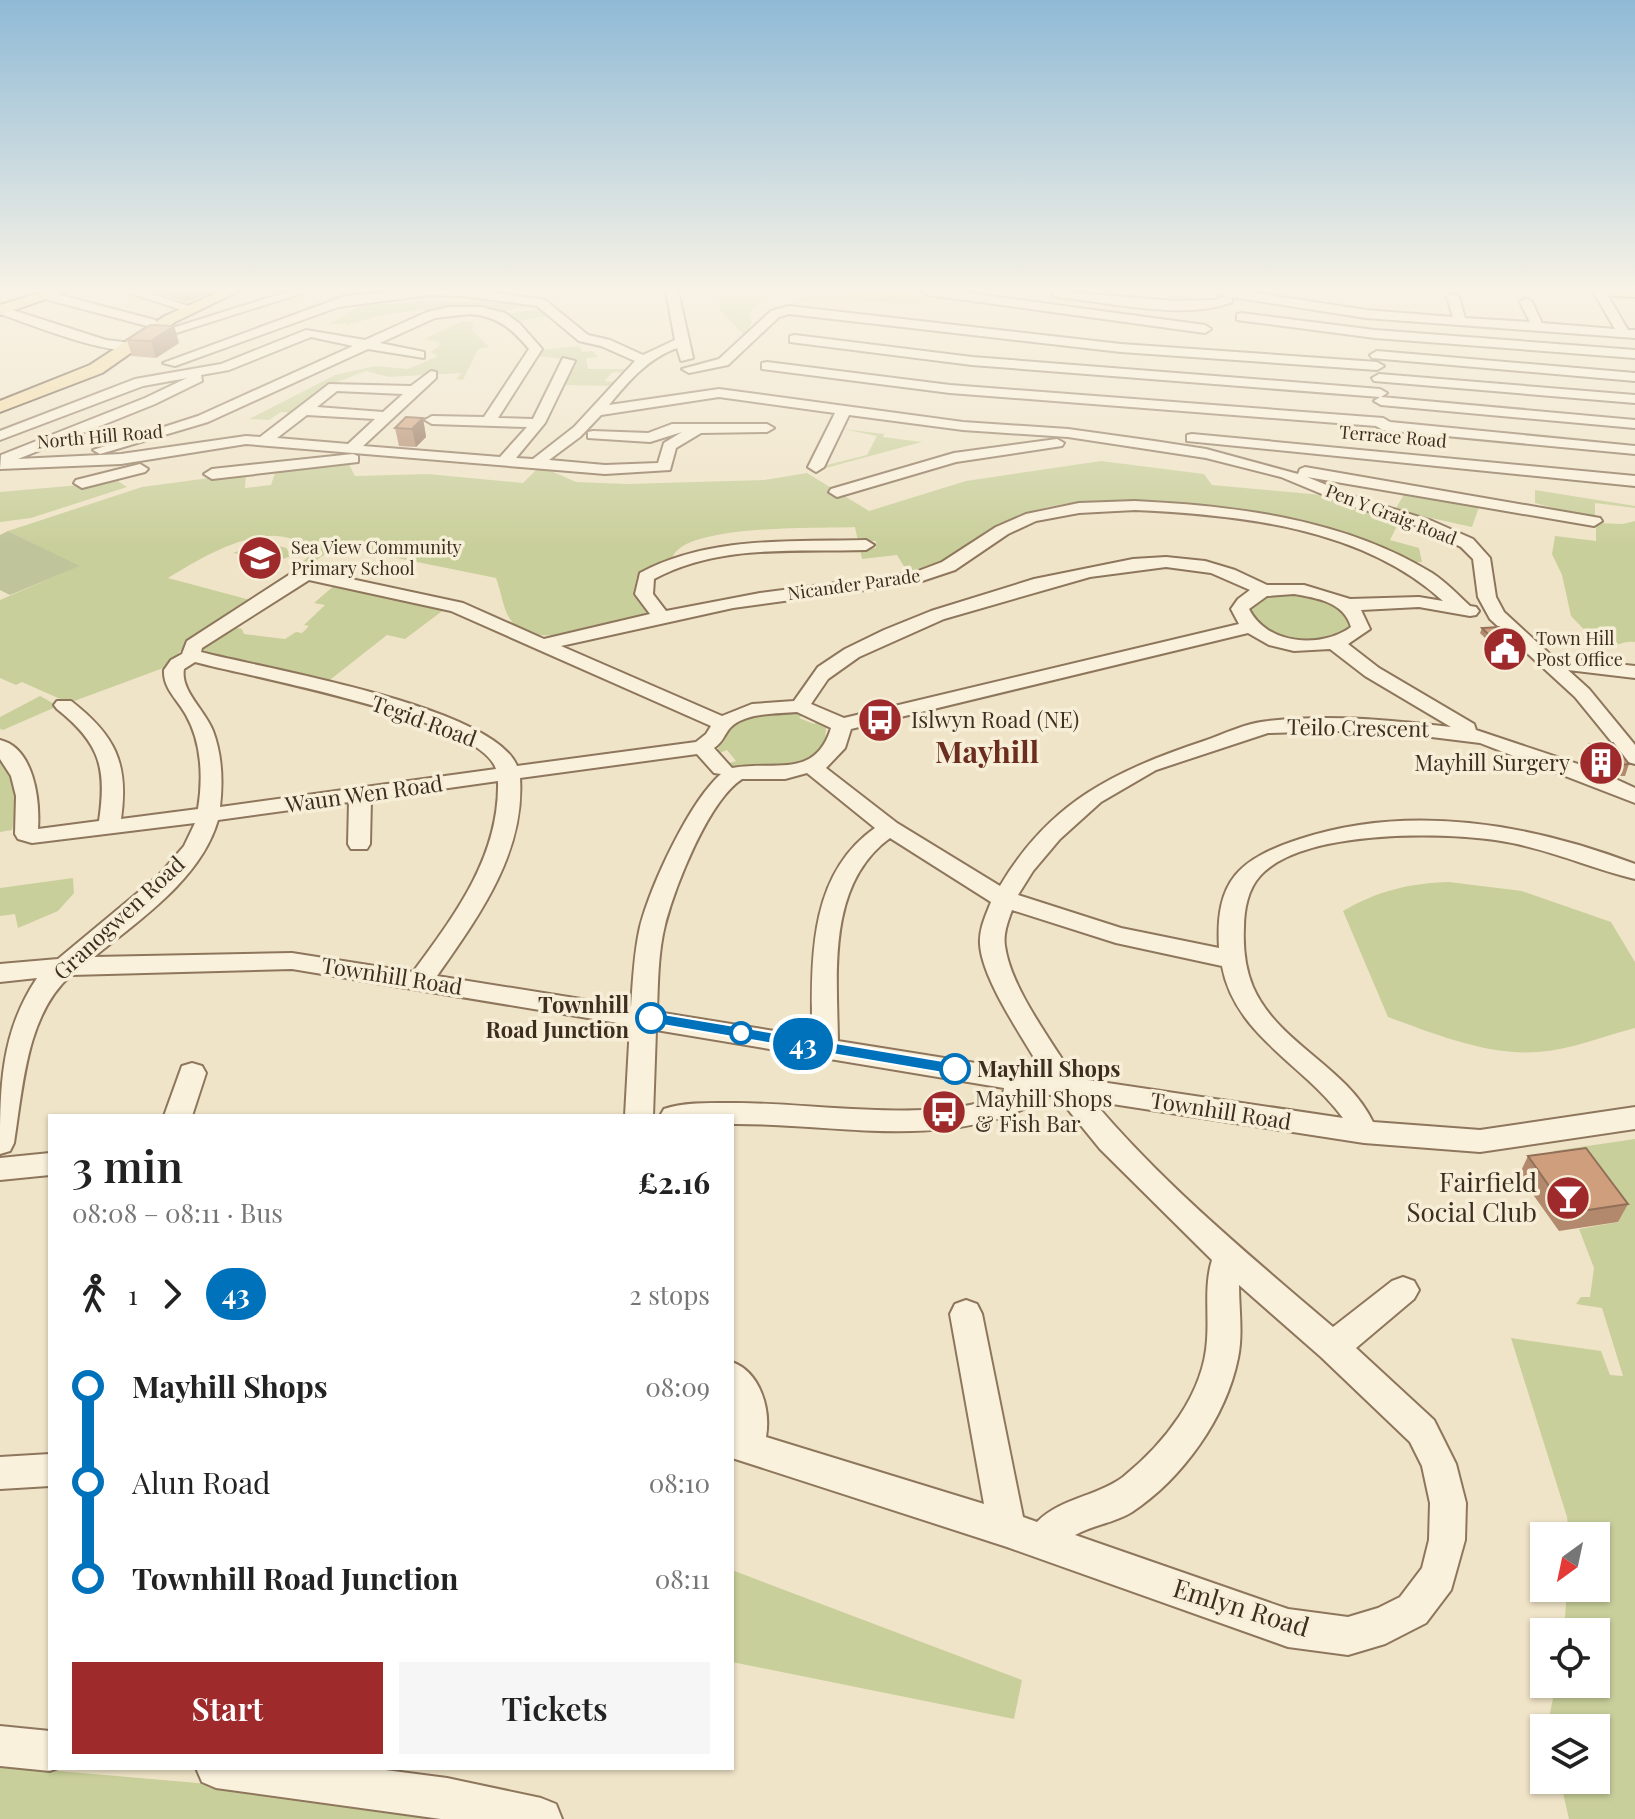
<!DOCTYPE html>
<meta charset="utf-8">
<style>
body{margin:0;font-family:"Playfair Display",serif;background:#f6f6f6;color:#222;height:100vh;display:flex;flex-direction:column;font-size:30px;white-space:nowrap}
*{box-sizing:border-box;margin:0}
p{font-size:26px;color:#767676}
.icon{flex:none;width:44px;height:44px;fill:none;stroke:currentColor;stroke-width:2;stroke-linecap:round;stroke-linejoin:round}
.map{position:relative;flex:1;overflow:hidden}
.sheet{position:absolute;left:48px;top:1114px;width:686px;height:656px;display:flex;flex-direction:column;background:#fff;border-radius:0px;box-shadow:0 2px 6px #0004}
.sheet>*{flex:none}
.badge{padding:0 16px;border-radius:26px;font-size:28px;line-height:52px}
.needle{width:52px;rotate:213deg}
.buttons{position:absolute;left:1530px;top:1522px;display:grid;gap:16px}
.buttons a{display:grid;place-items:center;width:80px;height:80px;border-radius:0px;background:#fff;box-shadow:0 2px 6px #0004;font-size:40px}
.map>.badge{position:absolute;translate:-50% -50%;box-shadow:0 0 0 4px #fff}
.legs{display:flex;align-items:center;gap:12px;height:88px;padding:0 24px;font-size:26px}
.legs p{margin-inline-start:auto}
.summary{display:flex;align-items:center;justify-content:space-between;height:136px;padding:0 24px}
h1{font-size:44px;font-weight:600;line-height:60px}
.action{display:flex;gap:16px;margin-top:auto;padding:16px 24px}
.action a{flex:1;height:92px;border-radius:0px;background:#9e2a2b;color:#fff;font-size:32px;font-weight:600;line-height:92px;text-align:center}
.action a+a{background:#f6f6f6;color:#222}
ul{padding:0 24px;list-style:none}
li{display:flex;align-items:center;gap:28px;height:96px;font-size:30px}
li i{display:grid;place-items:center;width:12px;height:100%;margin:0 10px;background:currentColor}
li i::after{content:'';width:20px;height:20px;margin:-10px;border:6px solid;border-radius:50%;background:#fff}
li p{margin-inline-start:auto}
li:first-child i{background:linear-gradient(#0000 50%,currentColor 0)}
li:last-child i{background:linear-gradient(currentColor 50%,#0000 0)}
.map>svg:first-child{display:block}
</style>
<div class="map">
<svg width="1635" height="1819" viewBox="0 0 1635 1819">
<rect width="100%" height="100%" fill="#f0e4c8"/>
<g fill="#c9cf9b">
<polygon points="718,291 771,291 748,314 752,322 748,328 754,329 745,336 720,310"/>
<polygon points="844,291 922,291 930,292 916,305 829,298 808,300 780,309 808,297 841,296"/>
<polygon points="472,299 488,302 494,299 525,307 503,311 506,314 545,308 554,315 514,322 462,309 418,310 378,316 345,326 347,323 328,325 355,308 360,301 366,306 421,300 467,302"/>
<polygon points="463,321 474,323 472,330 489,347 478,349 463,380 456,379 462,373 388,377 366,371 332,384 290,413 281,412 269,420 249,419 335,375 375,366 408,369 438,356 431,352 439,346 439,342 424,339"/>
<polygon points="579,346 582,352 592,351 598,357 586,358 588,369 629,369 625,373 613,372 604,381 614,382 612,386 564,385 571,360 536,356 540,350"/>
<polygon points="843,429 884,434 883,437 922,442 822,469 823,466 867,455 877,436"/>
<path d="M1101,461L1204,474L1212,485L1333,496L1400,520L1390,540L1419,548L1422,562H1415C1321,519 1114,475 1016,517C995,526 980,543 961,555C946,564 927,569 910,576L897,555L862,559L860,549L876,548V541H858L855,527C822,529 681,523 672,559L637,576L633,595L646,612L641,618C610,625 532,653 510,619C503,609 501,591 496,578L338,546L287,579L284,578L307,558L306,547C268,516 202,557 168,578L254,601L186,645L166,667L69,703L22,682L16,685L0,678V600L79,566L8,531L142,487L246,473L245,488L271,485L276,470L348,462L355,476L428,474L523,483L540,466L576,482L627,484L764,480L807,473L869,511L966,481Z"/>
<polygon points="113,478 127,487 31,518 0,522 0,492 80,485"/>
<polygon points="1407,489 1461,498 1460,504 1479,507 1472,527 1395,510"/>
<polygon points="1535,490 1635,506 1635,508 1595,503 1595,519 1590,518 1535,503"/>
<path d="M1635,521V642C1623,640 1615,648 1601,647L1571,616L1562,575L1552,554L1555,536L1596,541V523L1623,524Z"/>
<polygon points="272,544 286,548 292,556 273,562 266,560 266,555 250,556 233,553 252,546"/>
<polygon points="336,584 445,609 405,639 387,635 326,683 203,651 203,647 232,627 242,629 244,634 285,639 296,632 302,633 309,626 304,625 325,605 314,603"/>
<path d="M1292,593C1322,596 1334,601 1355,623L1347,636C1305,642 1276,649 1248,611C1257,595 1275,595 1292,593Z"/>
<polygon points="40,696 58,706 3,730 0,729 0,717"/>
<path d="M801,711L805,713L799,718L814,724L821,720L827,725C825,731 826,738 824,743C809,780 758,761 729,768L727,764L736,761L727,750L717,754C717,746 722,744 725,737C739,705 775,720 801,711Z"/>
<path d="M0,758C20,785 19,799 12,830L0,832Z"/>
<polygon points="73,878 74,893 58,911 18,928 15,914 0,916 0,888"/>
<path d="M1449,882L1522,891L1611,922L1635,962V1028C1604,1036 1570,1050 1538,1052C1488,1056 1435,1034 1388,1017L1343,911C1377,891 1410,883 1449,882Z"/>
<polygon points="1635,1139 1635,1819 1569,1819 1560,1780 1596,1780 1596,1728 1547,1727 1556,1684 1596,1684 1596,1632 1564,1632 1567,1588 1596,1588 1596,1536 1569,1536 1567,1517 1511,1338 1601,1351 1610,1375 1623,1376 1602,1308 1576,1304 1581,1297 1590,1297 1594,1268 1579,1229 1619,1222 1579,1165 1561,1161 1553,1151"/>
<polygon points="732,1570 1022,1680 1014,1719 732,1662"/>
<polygon points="0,1766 291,1791 443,1819 0,1819"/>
</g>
<polygon fill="#bfc49a" points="8,531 80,566 10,595 0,590 0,535"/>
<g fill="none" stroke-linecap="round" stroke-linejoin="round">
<g stroke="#8d765c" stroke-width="4">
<g id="minor">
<polygon points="45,291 155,320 157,323 151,327 41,298 41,292"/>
<polygon points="124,291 143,291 188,306 182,310"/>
<polygon points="290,291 309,291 176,333 166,330"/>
<path d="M403,291H481L545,300L588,335L610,340L643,355L675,340L666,291H678L693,358L681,361L677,348C648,358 628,382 609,405L719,389L963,422L1068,429L1154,441L1206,449L1298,474L1300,469L1305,467L1600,518L1602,521L1594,526L1307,477L1358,498L1432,521L1473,539L1490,558L1496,597L1504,612L1553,657L1635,666V678L1568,670L1589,689L1635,745V764L1628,762L1575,697L1490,619L1478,597L1473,559L1461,547L1420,527L1346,504L1281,477L1206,458L1068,437L963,430L849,415L824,467L816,472L808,467L835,413L719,397L601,415L580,437L549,460L605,465L658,463L664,443L682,432L650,442L588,438V432L593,431L648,433L672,424H767L774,428L767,432L701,433L676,448L670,470L605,474L246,444L121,464L0,469L1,455L145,398L187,378L143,386L0,440V431L135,379L221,364L306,330L365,340L427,312L449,307H481L505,313L520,324L542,349L498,418L533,419L563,358L575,361L545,423L516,458L533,459L574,427L635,361L601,346L579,341L537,306L463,296L430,295L338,307L175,366L163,363L345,296ZM470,314C498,316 512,329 529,349L484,417L432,416L425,420L432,424L527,427L500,457L363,446L436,378V372L431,371L411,386L329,384L260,437L246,436L121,454L18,459L155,404L202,381L201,375L229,370L311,337L353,346L198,416L93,450L100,454L208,422L368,349L424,358V352L380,343L435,318ZM337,391L403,394L383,412L317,407ZM307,415L375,419L348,444L277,438Z"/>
<polygon points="922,291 954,291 1205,325 1211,329 1205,333 928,295"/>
<path d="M1053,291L1175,301L1215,300L1227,296L1213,291H1242L1366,310L1453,317L1447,297L1453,293L1459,297L1465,318L1530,322L1520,302L1526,298L1532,302L1542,323L1615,329L1593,291H1605L1628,330H1635V338L1366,318L1232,297V302C1187,321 1107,302 1058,297L1054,296Z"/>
<path d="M0,306L106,340L132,343L138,347C119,361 25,322 0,314Z"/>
<polygon points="789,306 1121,344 1377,362 1384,366 1377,370 1121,352 789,314 779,317 728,365 689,373 682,369 719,359 771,311"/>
<polygon points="1241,313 1375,330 1635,350 1635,358 1375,338 1237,320 1237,314"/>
<polygon points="795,335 972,357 1380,389 1387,393 1381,397 1635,420 1635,428 1381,405 1374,401 1380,397 972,365 790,342 790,336"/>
<polygon points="1377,351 1635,373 1635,381 1372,358 1370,355"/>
<polygon points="767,362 950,385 1383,418 1390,422 1635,446 1635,454 1383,430 1376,426 950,393 762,369 762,363"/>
<polygon points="1379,374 1635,395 1635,403 1374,381 1372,378"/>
<polygon points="1192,434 1635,476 1635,486 1187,441 1187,435"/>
<polygon points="1057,439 1064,443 1062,446 956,462 837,497 829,492 831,489 954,453"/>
<polygon points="353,454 358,456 358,462 212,479 204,474 212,469"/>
<polygon points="140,464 148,469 145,472 82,488 74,483 76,480"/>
<path d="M1135,501C1237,506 1344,519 1432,573C1446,582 1458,595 1470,606L1476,607L1479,611L1476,615L1470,616L1419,607L1361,610L1370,629L1348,644L1379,668L1474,724L1476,730L1596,770L1635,788V803L1480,743L1375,730L1268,733L1156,770L1101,802L1060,839L1033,871L1018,895L1121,928L1219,948C1215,880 1239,859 1300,839C1409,803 1530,824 1635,864V879C1587,867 1544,847 1495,840C1437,832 1301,830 1260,876C1248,889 1244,910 1244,927C1243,947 1245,968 1253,987C1278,1044 1346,1066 1373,1122L1480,1130L1635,1107V1129L1480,1152L1364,1143L1093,1101C1164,1185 1250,1256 1333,1327L1392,1281L1403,1277L1414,1281L1419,1290L1414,1299L1356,1348L1434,1420L1456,1464L1466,1503L1465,1540L1451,1590L1426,1623L1385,1644L1348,1655L1288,1647L1007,1547L732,1458V1362C760,1372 771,1409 766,1437L984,1504L950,1314L955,1304L966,1300L977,1304L982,1314L1023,1517L1037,1522C1060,1498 1096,1497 1123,1477C1164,1444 1204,1394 1207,1340C1209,1313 1204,1286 1212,1260L1100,1149L1057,1096L1031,1092L1026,1108C935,1149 829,1123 732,1124V1116H660L664,1109C685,1102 710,1103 732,1103C809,1102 935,1125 1003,1095L1004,1088L656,1030L653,1116H625L630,1025L292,969L71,975C26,1015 23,1087 14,1143L10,1151L0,1154C0,1089 0,1033 37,978L0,982V964L58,959L159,875L184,846L195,823L32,843L18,839L15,834L16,796L11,776L0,759V740C34,748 40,800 38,829L99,821C107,768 100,743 57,709L54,705L57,701H71C115,735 129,763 121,819L198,809C203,779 202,743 186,715C178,700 163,689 164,670L171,660L182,654L187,641L292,573L309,570L463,603L544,639L650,614L635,594L640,573C710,536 788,542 866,540L874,545L866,550C794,552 719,544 654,579L653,594L666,611L760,593L913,573L942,562L996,527L1026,514L1079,503ZM1135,510C1240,515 1362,527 1443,601L1419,597L1350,599L1304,585H1267L1235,570L1205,561L1166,557L1133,559L1034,579L931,611L884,630L845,649L818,667L794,701L752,704L722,716L561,646L733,608L916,583L955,570L1008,534L1036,521L1079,513ZM1166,567L1211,573L1250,590L1238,599L1231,609L1239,624L844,718L811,704L828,679L859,657L944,619L1090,577ZM309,580L451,611L711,726L706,734L696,742L517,766C493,706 265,669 201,652L202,648ZM1294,594C1317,598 1344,602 1351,627C1321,649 1267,645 1249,609L1267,596ZM1248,633L1269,645L1294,651L1330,649L1365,676L1451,727C1390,720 1329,714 1268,721C1246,723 1224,734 1204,741C1114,771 1050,802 1000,886L897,823L826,768L845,748L851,729ZM195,662C250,677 480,718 496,769L220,807C223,781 222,755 213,731C206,711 180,691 184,669ZM797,712L831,728C815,780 774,760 732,768L714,748C723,742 724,735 730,728C745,712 777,714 797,712ZM697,754L714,773L721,774C689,802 651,885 640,927C634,953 633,980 631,1007L437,976C478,917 525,854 520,778ZM807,773L875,828C807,876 812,961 812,1037L657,1012C658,983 658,953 665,925C675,887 708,801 742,779H785ZM498,781C500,856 455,915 413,972L292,953L94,957C139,920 201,879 218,820L349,802L348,844L351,849H367L370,844L371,799ZM890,838L991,902C986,915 979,929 980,944C982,980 1025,1041 1044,1074L838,1041C837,971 827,884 890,838ZM1012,910L1116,943L1222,966C1235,1036 1305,1065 1343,1118L1074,1078C1052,1041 1011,989 1005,946C1003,934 1008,921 1012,910ZM1239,1285L1321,1357L1410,1442L1422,1466L1430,1503L1429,1540L1422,1568L1400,1597L1378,1608L1348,1617L1288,1609L1075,1535C1093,1525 1114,1523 1132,1512C1182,1479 1226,1418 1238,1358C1243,1334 1239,1309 1239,1285Z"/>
<polygon points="192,1063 202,1066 206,1073 192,1116 164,1116 182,1066"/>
<polygon points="50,1153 50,1175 0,1180 0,1158"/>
<polygon points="50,1454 50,1486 0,1489 0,1457"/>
<polygon points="0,1726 50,1731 50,1768 58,1768 50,1771 0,1766"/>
<polygon points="196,1768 370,1768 447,1778 541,1798 556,1804 562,1819 441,1819 216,1788 202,1782"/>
</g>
</g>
<g stroke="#5b4430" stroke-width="4">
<g id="major">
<polygon points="46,291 68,291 0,315 0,305"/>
<polygon points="220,291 239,291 175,322 102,373 0,412 0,401 90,365 165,316"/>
<polygon points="1595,291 1635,291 1635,297 1602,295"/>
</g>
</g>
<use href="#minor" fill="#faf1dc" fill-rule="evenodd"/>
<use href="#major" fill="#f3d9a0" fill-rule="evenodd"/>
</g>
<g fill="#b2896c">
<polygon points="153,291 215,291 185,302"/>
<polygon points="174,326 179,343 156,358 132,356 127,340"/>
<polygon points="423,418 426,437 416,447 399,446 395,428"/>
<polygon points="1482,628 1519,646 1517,652 1500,653 1480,633"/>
<polygon points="1590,744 1629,764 1625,776 1616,776 1586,764 1588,758 1586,755"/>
<polygon points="1528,1156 1628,1204 1618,1222 1559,1231 1519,1175"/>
</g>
<g fill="#916f58">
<polygon points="182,291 215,291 185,302"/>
<polygon points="174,326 179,343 156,358 151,341"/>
<polygon points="423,418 426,437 416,447 412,429"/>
</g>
<g fill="#cf9f7d" stroke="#916f58" stroke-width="2">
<polygon points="150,325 174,326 151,341 127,340"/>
<polygon points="406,417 423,418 412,429 395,428"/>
<polygon points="1499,627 1519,646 1502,648 1482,628"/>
<polygon points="1613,743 1629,764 1621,765 1591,752 1595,750 1590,744"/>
<polygon points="1586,1148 1628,1204 1568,1213 1528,1156"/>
</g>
<linearGradient id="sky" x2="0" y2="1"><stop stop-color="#8fbad6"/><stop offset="0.53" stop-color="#f8f3e6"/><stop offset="1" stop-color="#f8f3e6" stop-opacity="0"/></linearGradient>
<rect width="1635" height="546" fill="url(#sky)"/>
<polygon fill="#0072bc" stroke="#fff" stroke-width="2" points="651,1012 955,1063 964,1069 955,1075 645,1022 643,1018 645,1014"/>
<defs>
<g id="school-disc" transform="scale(2.3)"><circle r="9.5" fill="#9e2a2b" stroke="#f7eed8"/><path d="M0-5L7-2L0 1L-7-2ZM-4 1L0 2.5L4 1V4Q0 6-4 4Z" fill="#fff"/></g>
<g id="civic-disc" transform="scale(2.3)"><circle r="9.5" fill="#9e2a2b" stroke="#f7eed8"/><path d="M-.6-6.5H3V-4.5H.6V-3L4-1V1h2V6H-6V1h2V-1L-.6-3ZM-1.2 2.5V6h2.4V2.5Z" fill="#fff"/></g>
<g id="bus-disc" transform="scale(2.3)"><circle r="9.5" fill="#9e2a2b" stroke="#f7eed8"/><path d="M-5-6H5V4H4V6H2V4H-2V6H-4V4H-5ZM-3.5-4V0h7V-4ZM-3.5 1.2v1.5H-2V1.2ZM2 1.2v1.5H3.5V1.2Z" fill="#fff"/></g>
<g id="building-disc" transform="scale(2.3)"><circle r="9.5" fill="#9e2a2b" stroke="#f7eed8"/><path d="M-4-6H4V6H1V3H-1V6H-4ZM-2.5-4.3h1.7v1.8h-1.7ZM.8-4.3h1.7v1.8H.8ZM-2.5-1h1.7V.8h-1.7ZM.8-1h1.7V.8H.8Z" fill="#fff"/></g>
<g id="bar-disc" transform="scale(2.3)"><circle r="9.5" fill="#9e2a2b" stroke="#f7eed8"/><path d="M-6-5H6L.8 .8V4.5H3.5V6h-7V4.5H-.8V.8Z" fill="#fff"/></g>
</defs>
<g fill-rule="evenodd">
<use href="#school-disc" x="260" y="558"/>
<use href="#civic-disc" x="1505" y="649"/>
<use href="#bus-disc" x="880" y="720"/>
<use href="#building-disc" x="1601" y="763"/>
<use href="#bus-disc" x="944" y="1112"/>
<use href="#bar-disc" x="1568" y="1198"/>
</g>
<g fill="#fff" stroke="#0072bc" stroke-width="4">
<circle cx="651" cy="1018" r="14"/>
<circle cx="741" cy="1033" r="10"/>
<circle cx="955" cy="1069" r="14"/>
</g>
<g text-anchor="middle" stroke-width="7" stroke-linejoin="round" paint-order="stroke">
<g font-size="18" fill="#3d2e20" stroke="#f7eed8">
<text transform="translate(100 437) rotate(-5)" y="6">North Hill Road</text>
<text transform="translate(1393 437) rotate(5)" y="6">Terrace Road</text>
<text transform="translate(1391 515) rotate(21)" y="6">Pen Y Graig Road</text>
<text transform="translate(854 585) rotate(-8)" y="6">Nicander Parade</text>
</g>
<g font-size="18" fill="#3d2e20" stroke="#f7eed8" text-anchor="start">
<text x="291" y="554">Sea View Community<tspan x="291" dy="21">Primary School</tspan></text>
<text x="1536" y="645">Town Hill<tspan x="1536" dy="21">Post Office</tspan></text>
</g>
<g font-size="22" fill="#3d2e20" stroke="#f7eed8" text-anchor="start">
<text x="911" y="728">Islwyn Road (NE)</text>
<text x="1570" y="771" text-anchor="end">Mayhill Surgery</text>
<text x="975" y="1107">Mayhill Shops<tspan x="975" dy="25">&amp; Fish Bar</tspan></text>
</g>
<g font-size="22" fill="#3d2e20" stroke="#f7eed8">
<text transform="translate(424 721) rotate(20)" y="8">Tegid Road</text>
<text transform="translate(1358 728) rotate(1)" y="8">Teilo Crescent</text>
<text transform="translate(364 794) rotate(-8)" y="8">Waun Wen Road</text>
<text transform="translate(119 918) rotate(-43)" y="8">Granogwen Road</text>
<text transform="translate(392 976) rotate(9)" y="8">Townhill Road</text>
<text transform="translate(1221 1111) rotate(9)" y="8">Townhill Road</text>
</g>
<g font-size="22" font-weight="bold" fill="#3d2e20" stroke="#f7eed8" text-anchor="end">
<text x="629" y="1013">Townhill<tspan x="629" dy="25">Road Junction</tspan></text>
<text x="977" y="1077" text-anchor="start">Mayhill Shops</text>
</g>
<g font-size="26" fill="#3d2e20" stroke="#f7eed8" text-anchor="end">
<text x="1537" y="1192">Fairfield<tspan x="1537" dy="30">Social Club</tspan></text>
</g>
<g font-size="26" fill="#3d2e20" stroke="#f7eed8">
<text transform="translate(1241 1608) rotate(17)" y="9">Emlyn Road</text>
</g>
<g font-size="30" font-weight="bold" fill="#6b2e1e" stroke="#f7eed8">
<text x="987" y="763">Mayhill</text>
</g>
</g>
</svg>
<div class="buttons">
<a><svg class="needle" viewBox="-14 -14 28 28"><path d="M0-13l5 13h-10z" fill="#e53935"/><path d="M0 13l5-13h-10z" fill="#767676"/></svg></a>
<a><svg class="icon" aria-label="locate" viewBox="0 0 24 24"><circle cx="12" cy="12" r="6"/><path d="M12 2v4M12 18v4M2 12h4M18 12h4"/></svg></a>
<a><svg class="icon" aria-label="layers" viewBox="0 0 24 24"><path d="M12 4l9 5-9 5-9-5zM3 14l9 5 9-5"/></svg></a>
</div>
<b class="badge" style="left:803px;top:1044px;background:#0072bc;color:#fff">43</b>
<section class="sheet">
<div class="summary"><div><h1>3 min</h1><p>08:08 – 08:11 · Bus</p></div><b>£2.16</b></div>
<div class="legs"><svg class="icon" aria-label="walk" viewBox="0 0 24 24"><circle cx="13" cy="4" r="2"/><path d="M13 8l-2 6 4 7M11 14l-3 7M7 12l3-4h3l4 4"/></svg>1<svg class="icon" aria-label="forward" viewBox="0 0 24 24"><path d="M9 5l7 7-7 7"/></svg><b class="badge" style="background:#0072bc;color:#fff">43</b><p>2 stops</p></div>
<ul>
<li><i style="color:#0072bc"></i><b>Mayhill Shops</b><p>08:09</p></li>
<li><i style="color:#0072bc"></i><span>Alun Road</span><p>08:10</p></li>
<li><i style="color:#0072bc"></i><b>Townhill Road Junction</b><p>08:11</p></li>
</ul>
<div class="action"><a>Start</a><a>Tickets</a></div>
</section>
</div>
